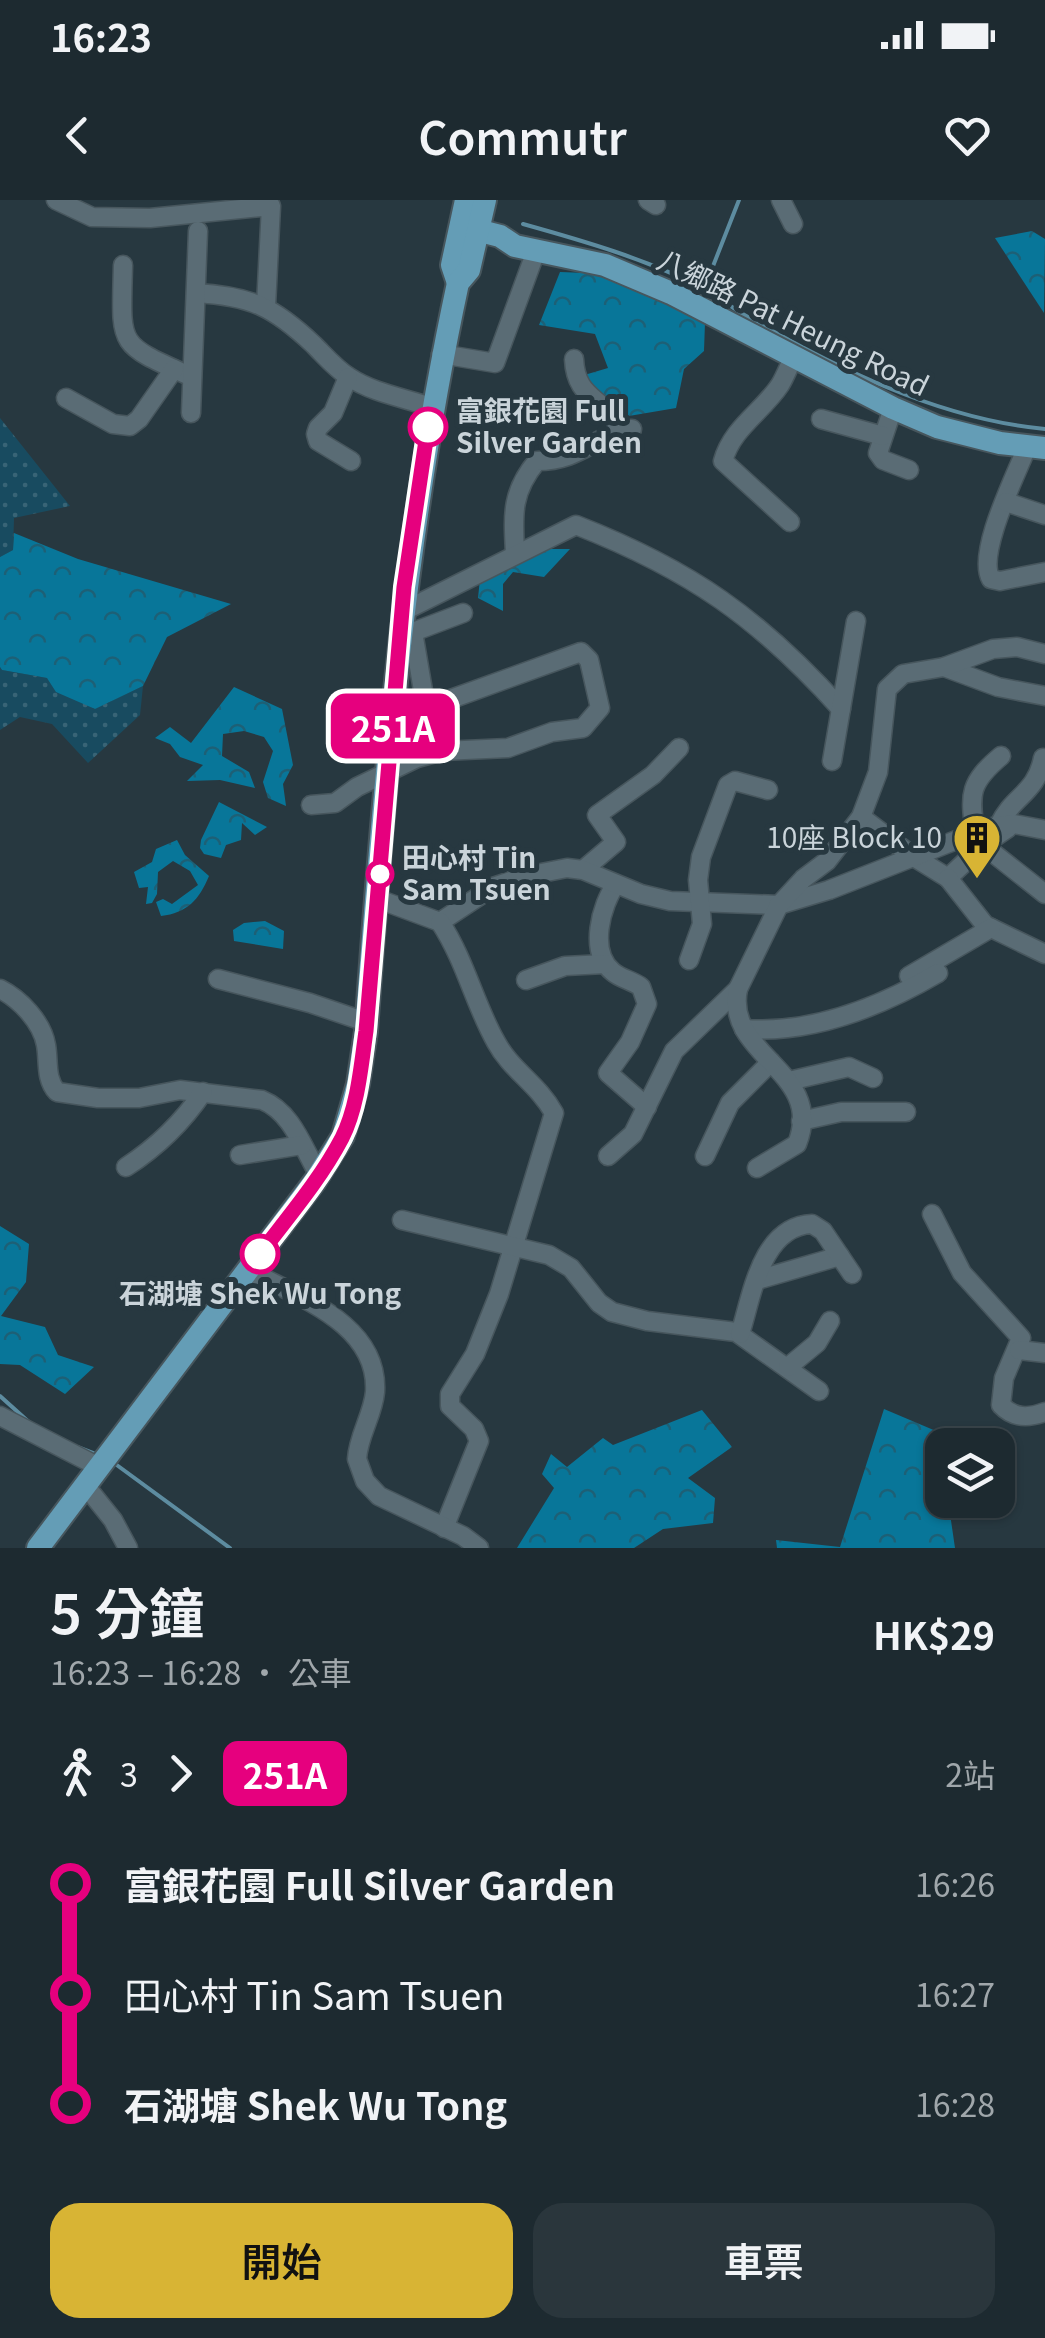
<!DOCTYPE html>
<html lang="zh-TW">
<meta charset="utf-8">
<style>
body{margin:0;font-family:Georgia,"Noto Sans TC",serif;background:#2a363c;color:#f1f3f6;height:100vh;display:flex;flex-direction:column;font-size:38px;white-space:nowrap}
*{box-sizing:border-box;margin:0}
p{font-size:32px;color:#a0a7ab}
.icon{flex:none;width:55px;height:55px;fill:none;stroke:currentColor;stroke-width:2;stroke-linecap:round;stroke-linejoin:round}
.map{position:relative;height:1348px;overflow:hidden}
.drawer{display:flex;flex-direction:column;background:#1d2a30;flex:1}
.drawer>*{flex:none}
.badge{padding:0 20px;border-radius:15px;font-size:35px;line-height:65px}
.tools{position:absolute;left:925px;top:1228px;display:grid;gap:20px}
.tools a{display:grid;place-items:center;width:90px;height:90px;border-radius:20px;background:#1d2a30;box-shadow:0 2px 8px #0004,0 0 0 2px #3b464c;font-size:50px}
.map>.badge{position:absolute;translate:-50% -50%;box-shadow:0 0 0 5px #fff}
.legs{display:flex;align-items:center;gap:15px;height:110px;padding:0 50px;font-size:32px}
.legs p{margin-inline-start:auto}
.headline{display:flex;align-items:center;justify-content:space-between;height:170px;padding:0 50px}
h1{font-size:55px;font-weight:600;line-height:75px}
.button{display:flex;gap:20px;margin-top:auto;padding:20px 50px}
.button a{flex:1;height:115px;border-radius:30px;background:#d8b434;color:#111;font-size:40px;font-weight:600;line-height:115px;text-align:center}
.button a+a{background:#2a363c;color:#f1f3f6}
ul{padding:0 50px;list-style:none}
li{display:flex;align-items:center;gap:35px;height:110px;font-size:38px}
li i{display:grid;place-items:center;width:15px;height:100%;margin:0 12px;background:currentColor}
li i::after{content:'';width:25px;height:25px;margin:-12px;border:8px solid;border-radius:50%;background:#1d2a30}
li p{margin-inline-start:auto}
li:first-child i{background:linear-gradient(#0000 50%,currentColor 0)}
li:last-child i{background:linear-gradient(currentColor 50%,#0000 0)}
.status{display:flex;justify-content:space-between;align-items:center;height:70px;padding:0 50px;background:#1d2a30;direction:ltr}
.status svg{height:28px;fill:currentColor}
header{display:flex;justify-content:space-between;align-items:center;height:130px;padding:0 50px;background:#1d2a30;font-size:45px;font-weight:600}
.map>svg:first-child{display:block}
</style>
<div class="status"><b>16:23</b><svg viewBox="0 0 49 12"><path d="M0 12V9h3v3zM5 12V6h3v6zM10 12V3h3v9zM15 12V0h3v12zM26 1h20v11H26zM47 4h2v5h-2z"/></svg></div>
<header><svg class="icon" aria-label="back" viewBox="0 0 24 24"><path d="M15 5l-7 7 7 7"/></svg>Commutr<svg class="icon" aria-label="heart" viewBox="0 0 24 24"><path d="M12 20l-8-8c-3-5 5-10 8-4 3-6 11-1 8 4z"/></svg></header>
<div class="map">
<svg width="1045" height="1348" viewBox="0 0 1045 1348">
<defs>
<pattern id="grass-dots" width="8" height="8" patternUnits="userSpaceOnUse" patternTransform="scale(2.5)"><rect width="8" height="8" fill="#184b60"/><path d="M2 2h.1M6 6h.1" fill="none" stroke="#386476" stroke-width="1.8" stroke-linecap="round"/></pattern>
<pattern id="forest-crowns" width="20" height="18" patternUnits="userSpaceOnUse" patternTransform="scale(2.5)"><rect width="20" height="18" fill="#087699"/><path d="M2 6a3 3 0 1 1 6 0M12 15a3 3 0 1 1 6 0" fill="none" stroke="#1d6076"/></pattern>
</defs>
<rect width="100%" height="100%" fill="#273840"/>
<g fill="url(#grass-dots)">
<polygon points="0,218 70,306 14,318 13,350 0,357"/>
<polygon points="0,467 2,470 47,478 94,509 143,486 140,515 88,563 52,524 20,517 0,530"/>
</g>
<g fill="url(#forest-crowns)">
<polygon points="1032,31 1045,39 1044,113 995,38"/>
<polygon points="560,72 613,74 705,122 704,151 684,169 676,208 623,217 581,176 608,168 595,134 539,125"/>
<polygon points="14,333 78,359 231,404 167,437 143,486 95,509 56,492 47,478 2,470 0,467 0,357 13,350"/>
<polygon points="543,349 570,349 544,377 513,372 503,384 503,411 478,398 480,379"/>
<polygon points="234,487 282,509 293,565 283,584 286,606 268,598 263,582 273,551 264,537 244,531 223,534 222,556 249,572 255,588 220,580 187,581 203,565 180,557 170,544 155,538 170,527 191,543"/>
<polygon points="219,602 267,627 255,635 242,623 241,640 226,645 221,658 204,654 200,648 201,640"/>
<path d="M177,640L185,655L209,676C199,700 187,713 161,716L156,702L163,699L172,704L198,685L190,671L173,661L158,672L157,694L152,703L146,704L148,687L139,688L134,672L152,662L156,649Z"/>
<polygon points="265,721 284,731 283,749 234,741 233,730 244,723"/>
<polygon points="0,1026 29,1044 26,1082 1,1116 45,1127 58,1155 94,1167 65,1194 20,1165 0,1164"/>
<polygon points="884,1209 969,1245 942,1245 942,1300 948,1300 955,1348 777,1348 776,1340 840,1347"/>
<polygon points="702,1210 732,1247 688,1278 715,1298 713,1323 663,1329 634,1348 517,1348 554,1288 542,1274 551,1254 567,1267 603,1238 613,1245"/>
</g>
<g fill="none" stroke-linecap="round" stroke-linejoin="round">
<g stroke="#5d8ca0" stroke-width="4">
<path d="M523,24C584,41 646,59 703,88C716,95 728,105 741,113C833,167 938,219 1045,229"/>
<polyline points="704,89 739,0"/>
<polyline points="0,1196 30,1223"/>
<polyline points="78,1247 96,1254"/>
<polyline points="114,1263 230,1348"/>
</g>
<g stroke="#47565d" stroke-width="21">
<g id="minor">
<polyline points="56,0 92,17 150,18 271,6 266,106"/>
<polyline points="648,0 656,5"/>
<polyline points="781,0 793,24"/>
<path d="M123,65C121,148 116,143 192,177"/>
<path d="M196,93C251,96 274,107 314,145C325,156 336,169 349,177C373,193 405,198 431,207"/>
<polyline points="441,154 495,163 536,51"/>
<path d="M574,159C576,203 608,195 616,231"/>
<polyline points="348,177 333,213 318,228 316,234 318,241 351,261"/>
<polyline points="66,198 113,224 130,226 139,219 174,169"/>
<polyline points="893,208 878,253 883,260 909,270"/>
<polyline points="191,213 198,31"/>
<polyline points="821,219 883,236"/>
<path d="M1027,247C1016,275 976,354 991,379L1000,381L1045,372"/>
<polyline points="1006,302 1045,315"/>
<path d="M790,322L723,261C732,228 762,212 780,185C785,177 789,166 794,156"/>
<path d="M515,353C513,315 511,292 537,261C582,261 595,234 632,229"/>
<path d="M402,412L576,325C691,370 759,418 841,509"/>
<polyline points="944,467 998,487 1045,496"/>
<polyline points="426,508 413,432 463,413"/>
<polyline points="832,561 856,421"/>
<polyline points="311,605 335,603 357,587 417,558 443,551 508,548 552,532 583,528 600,508 589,460 581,452 426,508 393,524"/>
<polyline points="861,617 914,657 948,678 983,645 1008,628"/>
<path d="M999,625C1013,595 1036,594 1043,558"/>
<path d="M975,632C969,593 970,582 1001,556"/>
<polyline points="983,645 1045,694"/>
<polyline points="583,670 616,642 597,615 653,575 679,548"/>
<polyline points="948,678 985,725 1045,754"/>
<path d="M616,684C601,705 588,752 613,772C621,779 632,780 641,787L647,804L630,842L608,873L647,907"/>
<polyline points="378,699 440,722 493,687 526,676 567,668 583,670 641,694 670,701 779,705 829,690 987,628 1014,624 1045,630"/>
<path d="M440,722C466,762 474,803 496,842C511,870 538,884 554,913L499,1094L475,1154L450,1194V1206L474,1229L479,1241L444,1328"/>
<polyline points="689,760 702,724 698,680 701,657 728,585 735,581 768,590"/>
<polyline points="909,776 991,728"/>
<polyline points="218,779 310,803 366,822"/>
<polyline points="526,780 565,766 605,764"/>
<path d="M0,789C20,799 42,822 46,845C49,861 45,879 57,892L98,898H139L180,890L262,900C292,912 303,948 319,975"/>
<path d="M744,829C812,834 880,807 938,773"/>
<polyline points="789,881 849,867 873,878"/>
<polyline points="801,921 841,912 906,912"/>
<polyline points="240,955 302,945"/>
<polyline points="608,956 633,934 674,851 738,789"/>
<polyline points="705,956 730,903 771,862"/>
<path d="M126,967C157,947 182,923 203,892"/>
<path d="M757,968L797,944C826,871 724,856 738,789L779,705L803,679L827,661L861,617L878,572L887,489L903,474L944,467L993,449L1017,447L1045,454"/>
<path d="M932,1014L962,1073L1021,1138L1004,1178L1001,1205C1014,1219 1029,1218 1045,1212"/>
<polyline points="402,1020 549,1055 571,1068 599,1103 612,1112 647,1121 736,1132 819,1191"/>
<path d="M248,1070C297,1097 379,1123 375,1192C373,1215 358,1236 357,1259L365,1281L379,1296L463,1336L479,1348"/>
<polyline points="757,1080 840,1056"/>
<path d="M740,1134C752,1096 761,1026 812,1024L823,1031L852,1074"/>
<polyline points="1019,1150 1045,1153"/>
<polyline points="788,1167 817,1143 830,1121"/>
<polyline points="0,1216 99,1267"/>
<polyline points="85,1285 113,1320 128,1348"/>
</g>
</g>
<g stroke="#47565d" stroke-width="26">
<g id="major">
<polyline points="461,26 500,36 515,46 605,65 671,93 893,208 937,227 1000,243 1045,248"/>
<polyline points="458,83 452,65 466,0"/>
<path d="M38,1348L315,981L343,936L358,884L366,831C384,580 405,329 458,83L469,70L485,0"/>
</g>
</g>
<use href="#minor" stroke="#5a6c75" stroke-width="18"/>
<use href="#major" stroke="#649db6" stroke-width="22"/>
</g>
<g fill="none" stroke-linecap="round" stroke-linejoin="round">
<g stroke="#fff" stroke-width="22">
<path id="line-1" d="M260,1054C288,1017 320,980 342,938C358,906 361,866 366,831L404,387L428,227"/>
</g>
<use href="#line-1" stroke="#e6007e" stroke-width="15"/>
</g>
<defs>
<g id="building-pin" transform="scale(2.5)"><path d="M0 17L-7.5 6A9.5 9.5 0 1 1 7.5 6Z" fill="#d8b434" stroke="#273840"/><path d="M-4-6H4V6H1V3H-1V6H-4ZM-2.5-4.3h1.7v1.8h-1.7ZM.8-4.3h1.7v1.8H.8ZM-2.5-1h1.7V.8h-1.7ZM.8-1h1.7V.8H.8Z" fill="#111"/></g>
</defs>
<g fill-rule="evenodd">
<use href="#building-pin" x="977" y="638"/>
</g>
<g fill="#fff" stroke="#e6007e" stroke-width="5">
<circle cx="428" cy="227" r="18"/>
<circle cx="380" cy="674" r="12"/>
<circle cx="260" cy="1054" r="18"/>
</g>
<g text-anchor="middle" stroke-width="10" stroke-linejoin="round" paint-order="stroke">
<g font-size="28" fill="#cad4da" stroke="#273840">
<text transform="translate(793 123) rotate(26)" y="10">八鄉路 Pat Heung Road</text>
</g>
<g font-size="28" font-weight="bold" fill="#cad4da" stroke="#273840" text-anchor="start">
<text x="456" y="221">富銀花園 Full<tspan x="456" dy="32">Silver Garden</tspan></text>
<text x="402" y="668">田心村 Tin<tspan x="402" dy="32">Sam Tsuen</tspan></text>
<text x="260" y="1104" text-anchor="middle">石湖塘 Shek Wu Tong</text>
</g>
<g font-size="28" fill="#cad4da" stroke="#273840" text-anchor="end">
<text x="942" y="648">10座 Block 10</text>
</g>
</g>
</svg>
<div class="tools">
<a><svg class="icon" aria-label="layers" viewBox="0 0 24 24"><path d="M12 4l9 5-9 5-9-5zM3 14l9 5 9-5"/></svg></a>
</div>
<b class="badge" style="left:393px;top:526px;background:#e6007e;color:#fff">251A</b>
</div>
<section class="drawer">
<div class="headline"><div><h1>5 分鐘</h1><p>16:23 – 16:28 · 公車</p></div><b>HK$29</b></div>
<div class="legs"><svg class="icon" aria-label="walk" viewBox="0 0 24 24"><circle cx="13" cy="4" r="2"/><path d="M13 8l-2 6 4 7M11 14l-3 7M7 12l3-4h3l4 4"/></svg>3<svg class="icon" aria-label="forward" viewBox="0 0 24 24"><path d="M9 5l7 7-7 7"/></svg><b class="badge" style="background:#e6007e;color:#fff">251A</b><p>2站</p></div>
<ul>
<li><i style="color:#e6007e"></i><b>富銀花園 Full Silver Garden</b><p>16:26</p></li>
<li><i style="color:#e6007e"></i><span>田心村 Tin Sam Tsuen</span><p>16:27</p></li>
<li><i style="color:#e6007e"></i><b>石湖塘 Shek Wu Tong</b><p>16:28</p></li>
</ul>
<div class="button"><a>開始</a><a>車票</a></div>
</section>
